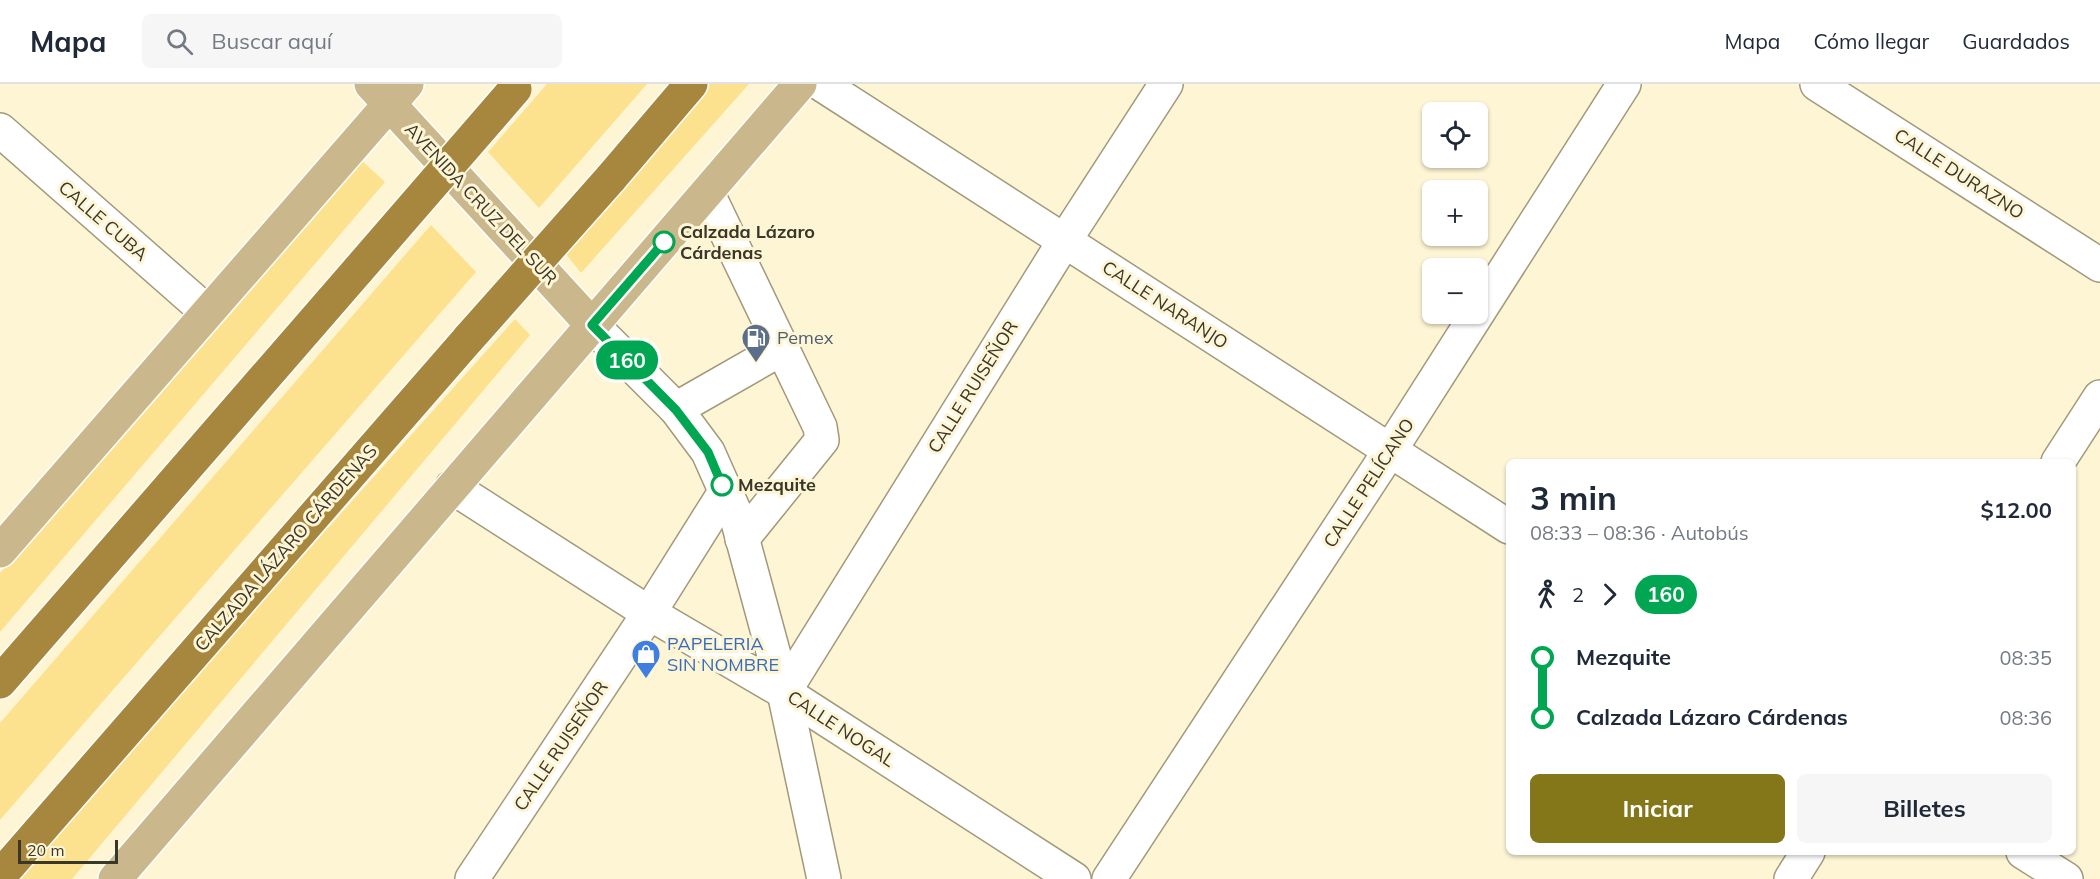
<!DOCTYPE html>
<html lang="es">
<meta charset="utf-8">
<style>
body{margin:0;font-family:Mulish,sans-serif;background:#f6f6f7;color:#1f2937;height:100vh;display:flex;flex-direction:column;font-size:22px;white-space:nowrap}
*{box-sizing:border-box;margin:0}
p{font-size:20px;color:#747a83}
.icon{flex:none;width:33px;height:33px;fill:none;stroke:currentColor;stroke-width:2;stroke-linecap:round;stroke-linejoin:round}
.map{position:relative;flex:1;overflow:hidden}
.panel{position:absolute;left:1506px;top:375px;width:570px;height:396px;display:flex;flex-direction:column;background:#fff;border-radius:9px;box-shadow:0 2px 4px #0004}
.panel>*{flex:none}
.badge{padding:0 12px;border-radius:20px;font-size:21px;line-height:39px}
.buttons{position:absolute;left:1422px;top:18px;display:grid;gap:12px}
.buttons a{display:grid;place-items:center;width:66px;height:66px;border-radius:9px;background:#fff;box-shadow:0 2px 4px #0004;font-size:30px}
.scale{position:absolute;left:18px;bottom:15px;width:100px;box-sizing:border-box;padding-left:6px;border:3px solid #39362a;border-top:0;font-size:16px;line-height:21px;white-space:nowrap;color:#39362a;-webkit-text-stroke:4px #fef5d5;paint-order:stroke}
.map>.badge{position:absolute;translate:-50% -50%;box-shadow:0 0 0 3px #fff}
.legs{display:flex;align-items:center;gap:9px;height:66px;padding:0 24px;font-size:20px}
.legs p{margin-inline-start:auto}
.head{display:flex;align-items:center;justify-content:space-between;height:102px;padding:0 24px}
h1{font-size:33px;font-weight:700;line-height:45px}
.button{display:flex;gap:12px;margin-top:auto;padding:12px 24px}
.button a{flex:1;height:69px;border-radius:9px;background:#84771a;color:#fff;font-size:24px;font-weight:700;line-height:69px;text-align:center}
.button a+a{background:#f6f6f7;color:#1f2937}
ul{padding:0 24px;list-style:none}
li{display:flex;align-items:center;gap:21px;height:60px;font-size:22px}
li i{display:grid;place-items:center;width:9px;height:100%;margin:0 8px;background:currentColor}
li i::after{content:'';width:15px;height:15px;margin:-8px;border:4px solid;border-radius:50%;background:#fff}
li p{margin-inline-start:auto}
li:first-child i{background:linear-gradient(#0000 50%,currentColor 0)}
li:last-child i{background:linear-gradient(currentColor 50%,#0000 0)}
header{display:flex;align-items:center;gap:36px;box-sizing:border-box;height:84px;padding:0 30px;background:#fff;border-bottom:2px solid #e0e1e3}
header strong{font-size:28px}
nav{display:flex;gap:33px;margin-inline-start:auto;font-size:21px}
.search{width:420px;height:54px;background:#f6f6f7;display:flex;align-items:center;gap:15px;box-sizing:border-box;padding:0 21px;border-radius:9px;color:#747a83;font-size:22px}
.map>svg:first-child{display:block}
</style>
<header>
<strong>Mapa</strong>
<div class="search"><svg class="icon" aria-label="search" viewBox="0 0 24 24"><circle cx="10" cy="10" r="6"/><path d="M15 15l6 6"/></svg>Buscar aquí</div>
<nav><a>Mapa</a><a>Cómo llegar</a><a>Guardados</a></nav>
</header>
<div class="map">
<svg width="2100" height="795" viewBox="0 0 2100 795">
<rect width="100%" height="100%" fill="#fef5d5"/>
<g fill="#fce28e">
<polygon points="547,0 647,0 539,124 488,68"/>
<polygon points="710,0 749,0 581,189 566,170"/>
<polygon points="360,75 385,98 0,548 0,489"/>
<polygon points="431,141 476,188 0,736 0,639"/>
<polygon points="515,235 530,251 72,795 14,795"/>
</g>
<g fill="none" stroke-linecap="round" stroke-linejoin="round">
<g stroke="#a2997c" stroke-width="36">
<g id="minor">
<polyline points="821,0 1509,443"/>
<polyline points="1817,0 2100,181"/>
<polyline points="0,46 207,228"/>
<polyline points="707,108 820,343 822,356 742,455"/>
<polyline points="592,241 676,325 708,368 736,431 784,608 824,795"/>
<polyline points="676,325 781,265"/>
<polyline points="2058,378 2100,313"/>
<polyline points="452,403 649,529 784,608 1074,795"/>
<polyline points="784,608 1065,156 1166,0"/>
<polyline points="2023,768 2066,795"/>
<polyline points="472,795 649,529 725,408"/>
<polyline points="1109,795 1389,368 1624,0"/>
<polyline points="1791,795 1808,768"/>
</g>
</g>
<g stroke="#fff" stroke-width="36">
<g id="major">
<polyline points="371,0 592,241"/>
<polyline points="0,467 407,0"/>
<polyline points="115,795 800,0"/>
</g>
</g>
<g stroke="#fff" stroke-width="36">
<g id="highway">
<polyline points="610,95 691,0"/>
<polyline points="0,598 359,185"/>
<polyline points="0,792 469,254"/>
</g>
</g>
<use href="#minor" stroke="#fff" stroke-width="33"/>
<use href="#major" stroke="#cab78b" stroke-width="33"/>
<use href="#highway" stroke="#a7873e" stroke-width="33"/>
<g stroke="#fff" stroke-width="36" stroke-linecap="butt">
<g id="highway-bridge">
<polyline points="359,185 515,5"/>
<polyline points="469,254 610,95"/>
</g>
</g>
<use href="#highway-bridge" stroke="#a7873e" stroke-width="33"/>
</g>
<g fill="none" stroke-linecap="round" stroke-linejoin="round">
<g stroke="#fff" stroke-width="14">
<polyline id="line-1" points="664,158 592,241 676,326 708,368 722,401"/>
</g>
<use href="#line-1" stroke="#00a651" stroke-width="9"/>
</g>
<defs>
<g id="fuel-pin" transform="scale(1.5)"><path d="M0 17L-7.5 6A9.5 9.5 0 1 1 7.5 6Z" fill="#5c6f8a" stroke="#fef5d5"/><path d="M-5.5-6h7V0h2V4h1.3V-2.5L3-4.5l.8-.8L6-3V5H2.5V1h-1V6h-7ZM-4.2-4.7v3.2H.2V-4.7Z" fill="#fff"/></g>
<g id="shop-pin" transform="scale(1.5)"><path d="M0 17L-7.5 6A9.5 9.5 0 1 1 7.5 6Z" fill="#3f7fe0" stroke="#fef5d5"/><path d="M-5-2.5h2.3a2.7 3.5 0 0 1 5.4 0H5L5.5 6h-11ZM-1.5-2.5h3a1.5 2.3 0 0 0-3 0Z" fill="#fff"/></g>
</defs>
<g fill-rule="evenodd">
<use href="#fuel-pin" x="756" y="254"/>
<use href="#shop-pin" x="646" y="570"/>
</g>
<g fill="#fff" stroke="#00a651" stroke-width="3">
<circle cx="664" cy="158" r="10"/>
<circle cx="722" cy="401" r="10"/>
</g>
<g text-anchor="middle" stroke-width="6" stroke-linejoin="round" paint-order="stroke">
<g font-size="18" fill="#39362a" stroke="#fef5d5">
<text transform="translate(1959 90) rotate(33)" y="6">CALLE DURAZNO</text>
<text transform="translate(481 120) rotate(47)" y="6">AVENIDA CRUZ DEL SUR</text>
<text transform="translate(103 137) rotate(41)" y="6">CALLE CUBA</text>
<text transform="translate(1165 221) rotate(33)" y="6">CALLE NARANJO</text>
<text transform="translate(973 303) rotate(-58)" y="6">CALLE RUISEÑOR</text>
<text transform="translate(1369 399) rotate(-57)" y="6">CALLE PELÍCANO</text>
<text transform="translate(286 464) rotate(-49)" y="6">CALZADA LÁZARO CÁRDENAS</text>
<text transform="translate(841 645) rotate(33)" y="6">CALLE NOGAL</text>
<text transform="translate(561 662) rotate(-56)" y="6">CALLE RUISEÑOR</text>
</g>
<g font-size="18" font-weight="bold" fill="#39362a" stroke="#fef5d5" text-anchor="start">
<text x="680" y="154">Calzada Lázaro<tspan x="680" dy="21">Cárdenas</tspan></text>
<text x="738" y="407">Mezquite</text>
</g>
<g font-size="18" fill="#4e5e75" stroke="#fef5d5" text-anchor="start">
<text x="777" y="260">Pemex</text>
</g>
<g font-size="18" fill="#366cbe" stroke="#fef5d5" text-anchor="start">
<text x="667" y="566">PAPELERIA<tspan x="667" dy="21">SIN NOMBRE</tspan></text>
</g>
</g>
</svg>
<div class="buttons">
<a><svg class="icon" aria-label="locate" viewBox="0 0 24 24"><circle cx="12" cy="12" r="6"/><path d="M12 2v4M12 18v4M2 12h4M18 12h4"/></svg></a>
<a>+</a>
<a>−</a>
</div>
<div class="scale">20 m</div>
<b class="badge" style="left:627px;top:276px;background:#00a651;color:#fff">160</b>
<section class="panel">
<div class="head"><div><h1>3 min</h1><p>08:33 – 08:36 · Autobús</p></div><b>$12.00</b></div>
<div class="legs"><svg class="icon" aria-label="walk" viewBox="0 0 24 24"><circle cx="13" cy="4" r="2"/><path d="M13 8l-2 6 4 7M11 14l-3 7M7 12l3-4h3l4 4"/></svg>2<svg class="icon" aria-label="forward" viewBox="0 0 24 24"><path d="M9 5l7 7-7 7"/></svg><b class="badge" style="background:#00a651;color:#fff">160</b></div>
<ul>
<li><i style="color:#00a651"></i><b>Mezquite</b><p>08:35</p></li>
<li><i style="color:#00a651"></i><b>Calzada Lázaro Cárdenas</b><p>08:36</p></li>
</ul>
<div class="button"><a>Iniciar</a><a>Billetes</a></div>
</section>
</div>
